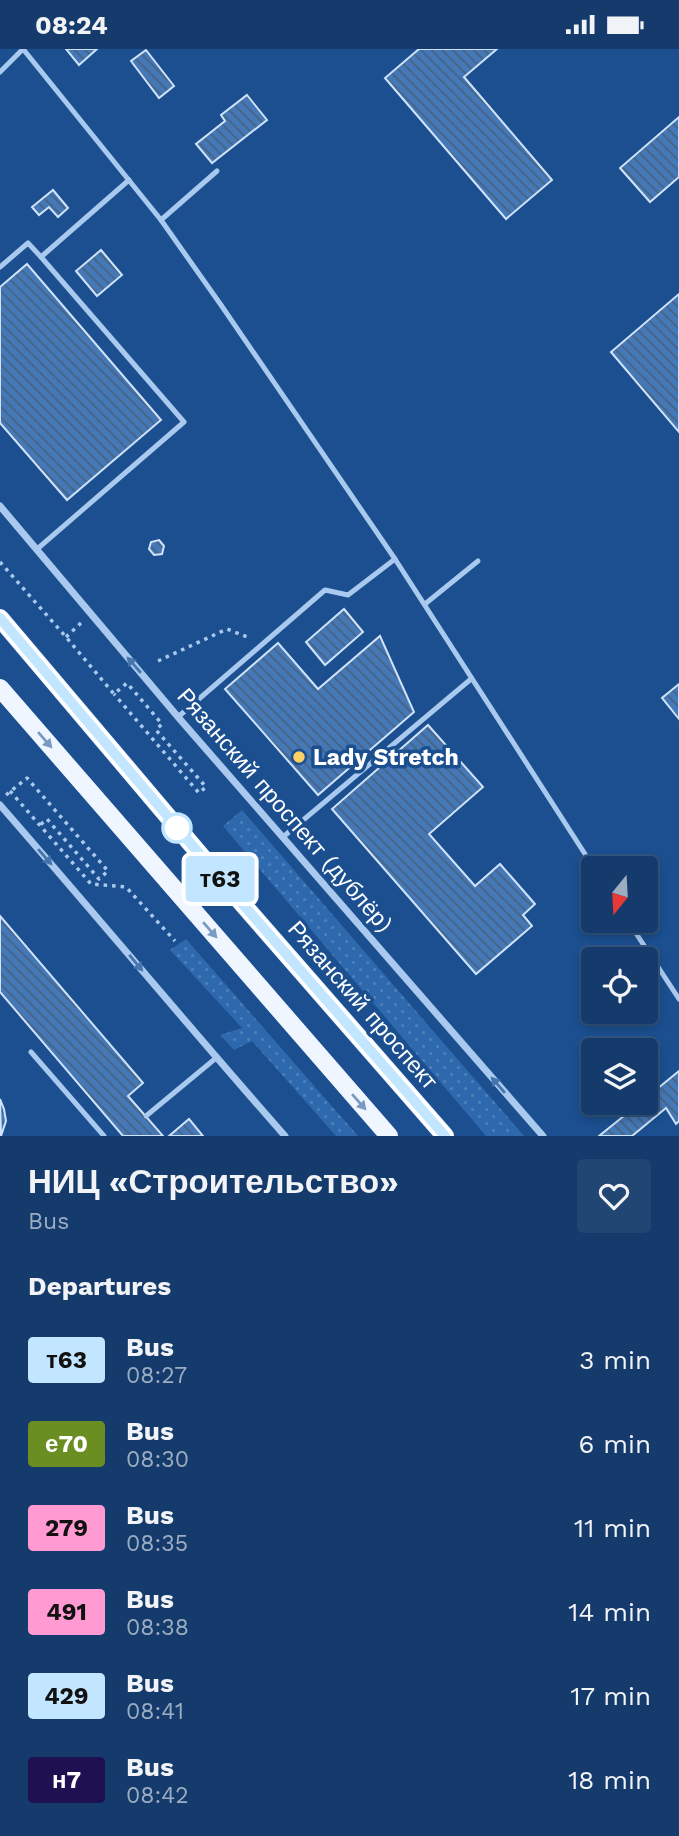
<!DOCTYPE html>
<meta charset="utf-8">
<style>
body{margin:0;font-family:"Work Sans",sans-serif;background:#214673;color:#f1f3f6;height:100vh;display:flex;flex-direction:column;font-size:26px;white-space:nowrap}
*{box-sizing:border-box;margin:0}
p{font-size:23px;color:#9dadc1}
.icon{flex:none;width:38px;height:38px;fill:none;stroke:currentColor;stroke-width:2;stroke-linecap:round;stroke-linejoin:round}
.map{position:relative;height:1087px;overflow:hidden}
.panel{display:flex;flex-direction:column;background:#143b6b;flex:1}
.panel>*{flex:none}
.badge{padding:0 14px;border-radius:5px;font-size:24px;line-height:46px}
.needle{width:46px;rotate:198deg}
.buttons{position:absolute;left:581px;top:807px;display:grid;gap:14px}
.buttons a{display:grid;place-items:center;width:77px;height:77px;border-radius:7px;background:#143b6b;box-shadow:0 4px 10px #0003,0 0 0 2px #33557e;font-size:35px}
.map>.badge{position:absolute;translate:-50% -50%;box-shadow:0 0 0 4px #fff}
h2{padding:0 28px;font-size:26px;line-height:63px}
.round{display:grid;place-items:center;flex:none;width:74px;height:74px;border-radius:7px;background:#214673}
.headline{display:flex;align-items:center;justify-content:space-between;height:119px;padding:0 28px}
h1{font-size:33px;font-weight:700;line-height:52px}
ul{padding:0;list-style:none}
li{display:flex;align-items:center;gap:21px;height:84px;padding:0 28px}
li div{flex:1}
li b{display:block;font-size:26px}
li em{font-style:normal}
li .badge{min-width:77px;font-weight:700;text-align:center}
.status{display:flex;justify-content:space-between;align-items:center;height:49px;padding:0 35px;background:#143b6b;direction:ltr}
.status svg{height:19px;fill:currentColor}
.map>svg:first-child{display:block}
</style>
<div class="status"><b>08:24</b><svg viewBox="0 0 49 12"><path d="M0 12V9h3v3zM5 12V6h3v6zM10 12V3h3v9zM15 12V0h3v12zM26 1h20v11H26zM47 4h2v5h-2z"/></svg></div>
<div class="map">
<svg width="679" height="1087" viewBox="0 0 679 1087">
<defs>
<pattern id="grass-dots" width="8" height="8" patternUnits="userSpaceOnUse" patternTransform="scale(1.75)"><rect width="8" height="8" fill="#2e69ad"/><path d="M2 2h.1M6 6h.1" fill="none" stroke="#4d80b9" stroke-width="1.8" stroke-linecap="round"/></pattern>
<pattern id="building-back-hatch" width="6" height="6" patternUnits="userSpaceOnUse" patternTransform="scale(1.75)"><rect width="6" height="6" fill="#4478b7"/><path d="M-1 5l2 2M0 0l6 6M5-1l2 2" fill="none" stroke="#486282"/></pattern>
</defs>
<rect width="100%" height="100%" fill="#1b4f8f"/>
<g fill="url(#grass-dots)">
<polygon points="242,761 524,1087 486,1087 223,777"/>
<polygon points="186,890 358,1087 336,1087 252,992 234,1001 220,986 242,979 170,901"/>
</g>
<g fill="url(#building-back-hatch)" stroke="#cfe3fa" stroke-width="2">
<polygon points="66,0 97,0 79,16"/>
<polygon points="419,0 497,0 464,28 552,131 506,170 385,29"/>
<polygon points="146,1 174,37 159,49 131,12"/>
<polygon points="247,46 267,71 212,114 196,95 225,72 221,66"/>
<polygon points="679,68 679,128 650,153 620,119"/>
<polygon points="53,141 68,159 58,168 49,158 39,166 32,158"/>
<polygon points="101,201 122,226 97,247 76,222"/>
<polygon points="27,215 161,371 67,451 0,374 0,238"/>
<polygon points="679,245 679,383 611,303"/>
<polygon points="159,491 164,497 162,505 154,506 149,500 151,493"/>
<polygon points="344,560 363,583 325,616 306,593"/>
<polygon points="380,587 414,663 318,746 225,640 278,594 318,640"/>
<polygon points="679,635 679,670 662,649"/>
<polygon points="428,676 483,738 429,785 475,837 500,815 535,855 523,866 532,877 476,925 332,760"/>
<polygon points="0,867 143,1034 128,1047 163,1087 123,1087 0,943"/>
<polygon points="679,1022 679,1072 676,1075 666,1059 632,1087 599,1087 640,1054 646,1054 646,1049"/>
<polygon points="0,1050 4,1060 6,1072 1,1087"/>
<polygon points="189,1070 203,1087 169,1087"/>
</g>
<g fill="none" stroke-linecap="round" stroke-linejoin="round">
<g stroke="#a9c9ee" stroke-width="3.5" stroke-dasharray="3.5 5" stroke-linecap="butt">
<polyline points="0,513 66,588 114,645 127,634 162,675 156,681 206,738 199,744 114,645"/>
<polyline points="66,588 81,574"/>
<polyline points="158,612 227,580 250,589"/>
<polyline points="10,742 91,835 126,838 175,892"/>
<polyline points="6,746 27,729 108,822 99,830 47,770 40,776"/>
</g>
<g stroke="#a9c9ee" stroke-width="5">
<polyline points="23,0 161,171 221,256 395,510 594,819"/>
<polyline points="0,23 23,0"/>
<polyline points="161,171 217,122"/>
<polyline points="0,218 28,194 41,208 129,131"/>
<polyline points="36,501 184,373 41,208"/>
<polyline points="425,555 478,512"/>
<polyline points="178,668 325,541 348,546 395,510"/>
<polyline points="283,788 471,630"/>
<polyline points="628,872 679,950"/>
<polyline points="31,1003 104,1087"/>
<polyline points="146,1067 216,1009"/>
</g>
<g stroke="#a9c9ee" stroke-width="7">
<polyline points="0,457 178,668 543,1087"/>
<path d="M0,756C96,866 189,978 285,1087"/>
</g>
<g stroke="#f0f6ff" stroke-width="18">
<polyline points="0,569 219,828 445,1087"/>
<polyline points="0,639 389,1087"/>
</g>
</g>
<defs><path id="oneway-solid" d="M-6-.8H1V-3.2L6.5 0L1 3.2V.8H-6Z" transform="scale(1.75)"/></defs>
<g fill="#4674ac">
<use href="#oneway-solid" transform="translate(134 616) rotate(-131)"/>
<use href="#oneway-solid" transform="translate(45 808) rotate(49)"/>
<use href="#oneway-solid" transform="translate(136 914) rotate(50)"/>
<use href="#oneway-solid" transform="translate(498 1036) rotate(-131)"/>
</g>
<g fill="#7b9ac1">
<use href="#oneway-solid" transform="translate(45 691) rotate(49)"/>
<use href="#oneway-solid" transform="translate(210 881) rotate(49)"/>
<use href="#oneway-solid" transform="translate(359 1053) rotate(49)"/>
</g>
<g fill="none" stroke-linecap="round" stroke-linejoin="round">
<g stroke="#fff" stroke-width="16">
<polyline id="line" points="0,569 219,828 445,1087"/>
</g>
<use href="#line" stroke="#c2e6ff" stroke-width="10"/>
</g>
<circle fill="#ffd166" stroke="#1b4f8f" stroke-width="2.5" cx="299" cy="708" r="7"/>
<circle fill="#fff" stroke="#c2e6ff" stroke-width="3.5" cx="177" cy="779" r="14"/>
<g text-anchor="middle" stroke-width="7" stroke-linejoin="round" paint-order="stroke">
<g font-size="23" font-weight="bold" fill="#fff" stroke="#1b4f8f" text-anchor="start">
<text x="313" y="716">Lady Stretch</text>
</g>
<g font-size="23" fill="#fff" stroke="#1b4f8f">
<text transform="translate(285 761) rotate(49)" y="8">Рязанский проспект (дублёр)</text>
<text transform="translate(363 956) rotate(49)" y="8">Рязанский проспект</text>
</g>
</g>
</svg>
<div class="buttons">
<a><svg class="needle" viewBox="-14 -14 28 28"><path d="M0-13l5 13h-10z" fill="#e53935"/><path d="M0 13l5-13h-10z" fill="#9dadc1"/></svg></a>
<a><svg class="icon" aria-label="locate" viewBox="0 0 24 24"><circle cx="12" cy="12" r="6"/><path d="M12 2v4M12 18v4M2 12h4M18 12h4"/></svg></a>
<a><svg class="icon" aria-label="layers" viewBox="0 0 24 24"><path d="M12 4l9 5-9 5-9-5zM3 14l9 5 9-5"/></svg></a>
</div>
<b class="badge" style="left:220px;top:830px;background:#c2e6ff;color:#111">т63</b>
</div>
<section class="panel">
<div class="headline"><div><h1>НИЦ «Строительство»</h1><p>Bus</p></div><a class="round"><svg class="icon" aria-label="heart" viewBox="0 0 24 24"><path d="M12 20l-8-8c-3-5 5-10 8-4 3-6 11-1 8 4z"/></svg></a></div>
<h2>Departures</h2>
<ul>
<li><span class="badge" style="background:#c2e6ff;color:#111">т63</span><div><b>Bus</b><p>08:27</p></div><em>3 min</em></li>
<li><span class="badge" style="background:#6b8e23;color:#fff">е70</span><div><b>Bus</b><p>08:30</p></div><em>6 min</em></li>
<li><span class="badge" style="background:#ff9ad2;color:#111">279</span><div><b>Bus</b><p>08:35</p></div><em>11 min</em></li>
<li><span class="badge" style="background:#ff9ad2;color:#111">491</span><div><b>Bus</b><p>08:38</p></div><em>14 min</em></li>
<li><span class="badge" style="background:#c2e6ff;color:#111">429</span><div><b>Bus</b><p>08:41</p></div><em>17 min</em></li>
<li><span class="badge" style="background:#1f1051;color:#fff">н7</span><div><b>Bus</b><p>08:42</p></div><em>18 min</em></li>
</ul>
</section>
